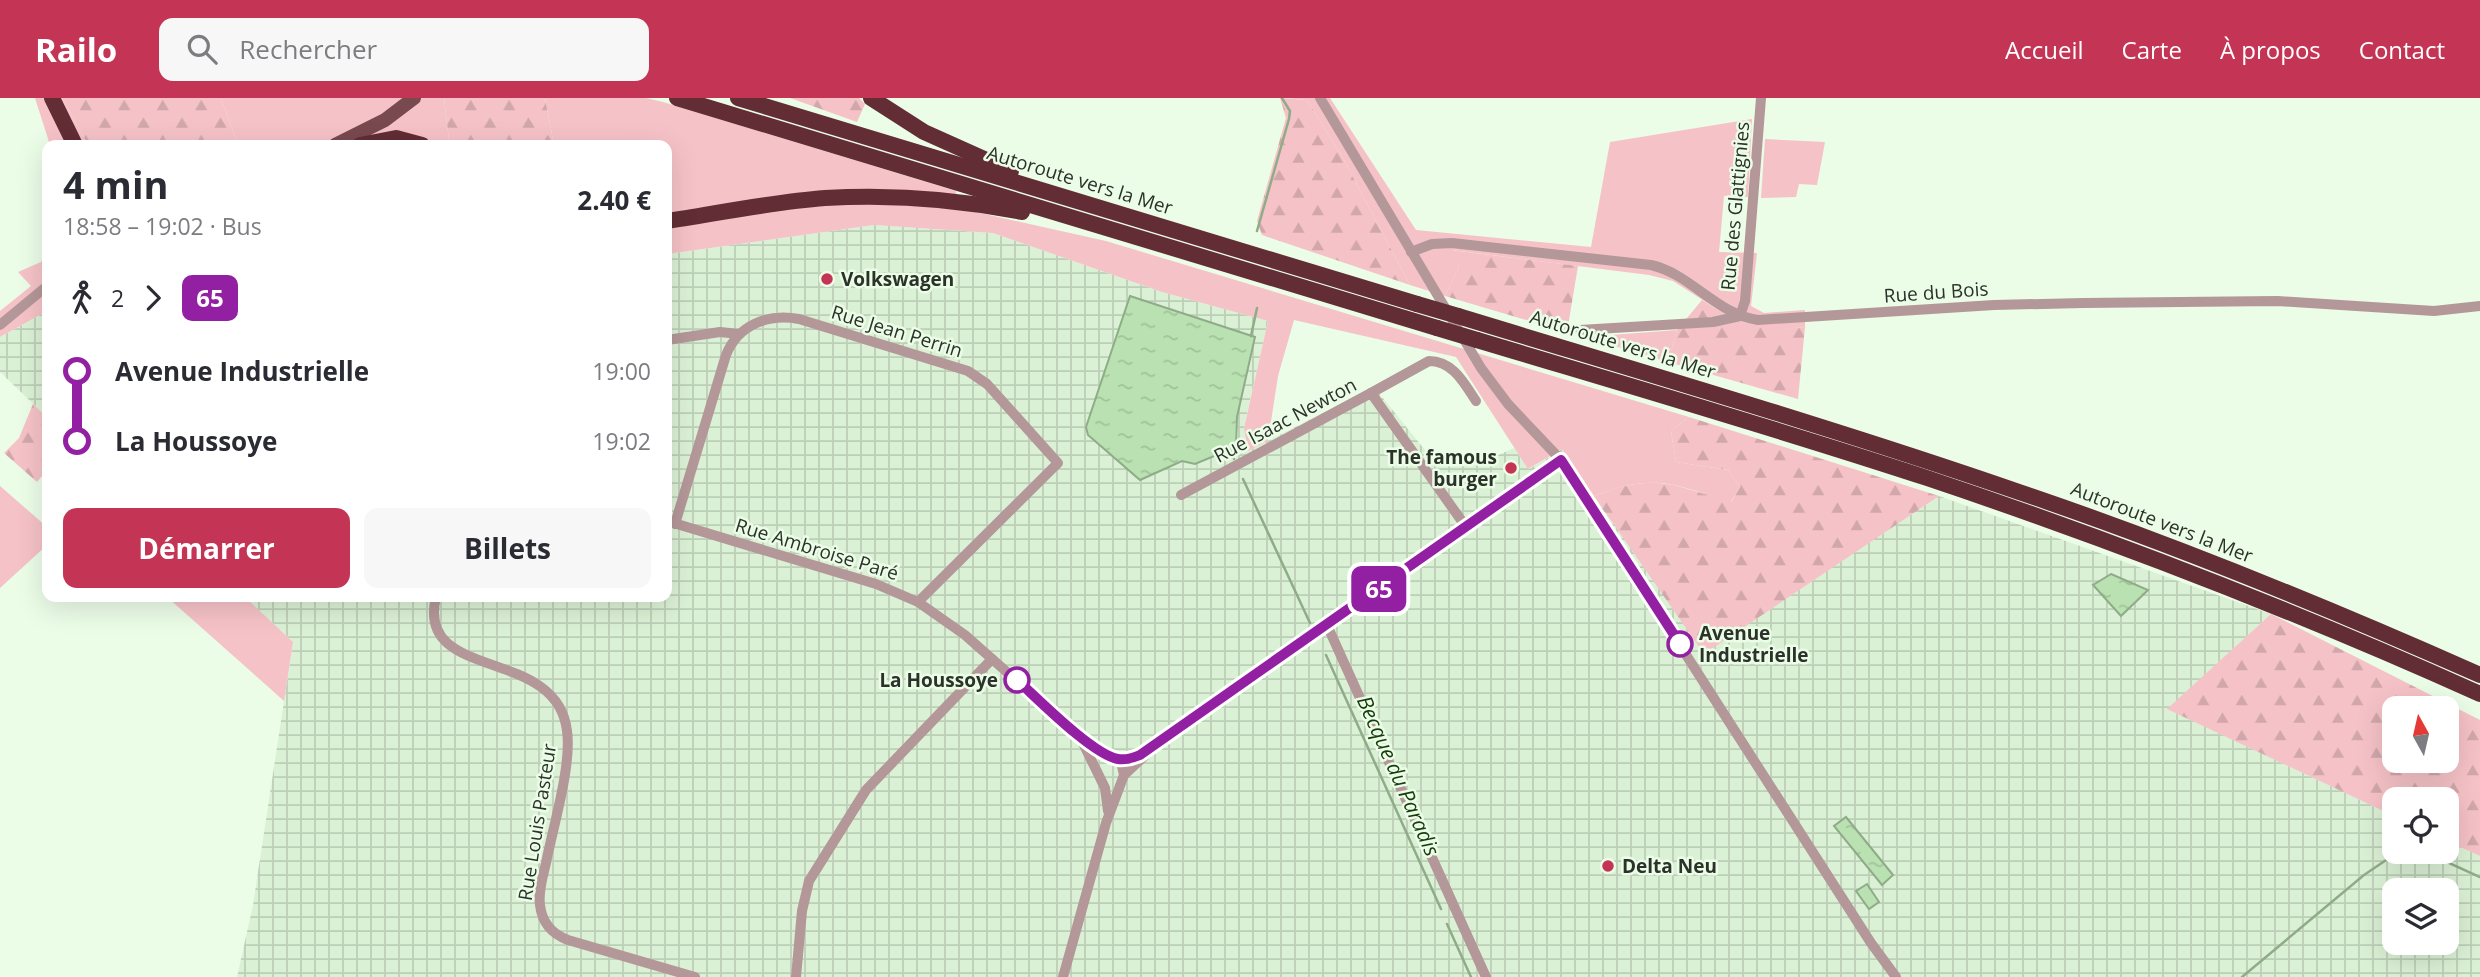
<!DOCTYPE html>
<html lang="fr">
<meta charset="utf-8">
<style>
body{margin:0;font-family:"Open Sans",sans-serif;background:#f7f7f7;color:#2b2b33;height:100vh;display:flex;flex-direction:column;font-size:26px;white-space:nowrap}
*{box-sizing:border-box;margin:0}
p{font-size:23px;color:#7c7c81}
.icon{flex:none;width:38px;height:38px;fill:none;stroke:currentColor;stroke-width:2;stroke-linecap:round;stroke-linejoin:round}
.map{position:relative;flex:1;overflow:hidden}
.drawer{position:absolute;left:42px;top:42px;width:630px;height:462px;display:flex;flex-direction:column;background:#fff;border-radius:14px;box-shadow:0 7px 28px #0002}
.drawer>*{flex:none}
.badge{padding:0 14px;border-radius:10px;font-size:24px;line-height:46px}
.needle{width:46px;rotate:352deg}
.buttons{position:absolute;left:2382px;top:598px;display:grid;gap:14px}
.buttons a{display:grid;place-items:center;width:77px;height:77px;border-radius:14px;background:#fff;box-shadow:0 7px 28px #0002;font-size:35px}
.map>.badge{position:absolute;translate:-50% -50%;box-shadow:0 0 0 4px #fff}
.legs{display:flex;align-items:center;gap:10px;height:77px;padding:0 21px;font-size:23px}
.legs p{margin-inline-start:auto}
.headline{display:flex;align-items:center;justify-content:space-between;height:119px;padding:0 21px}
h1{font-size:38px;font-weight:700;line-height:52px}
.button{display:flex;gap:14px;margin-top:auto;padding:14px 21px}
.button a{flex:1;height:80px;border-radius:14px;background:#c43455;color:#fff;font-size:28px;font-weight:700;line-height:80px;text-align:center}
.button a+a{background:#f7f7f7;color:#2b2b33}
ul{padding:0 21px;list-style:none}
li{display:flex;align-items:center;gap:24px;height:70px;font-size:26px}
li i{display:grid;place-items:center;width:10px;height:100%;margin:0 9px;background:currentColor}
li i::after{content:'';width:18px;height:18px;margin:-9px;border:5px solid;border-radius:50%;background:#fff}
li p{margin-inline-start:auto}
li:first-child i{background:linear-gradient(#0000 50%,currentColor 0)}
li:last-child i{background:linear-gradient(currentColor 50%,#0000 0)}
header{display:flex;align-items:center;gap:42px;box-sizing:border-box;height:98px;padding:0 35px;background:#c43455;color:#fff}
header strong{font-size:33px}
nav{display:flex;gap:38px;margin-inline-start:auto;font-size:24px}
.search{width:490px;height:63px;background:#f7f7f7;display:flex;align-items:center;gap:18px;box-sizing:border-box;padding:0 24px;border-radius:14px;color:#7c7c81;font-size:26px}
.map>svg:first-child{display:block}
</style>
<header>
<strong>Railo</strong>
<div class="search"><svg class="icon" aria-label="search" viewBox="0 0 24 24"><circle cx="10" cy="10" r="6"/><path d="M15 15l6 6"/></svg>Rechercher</div>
<nav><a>Accueil</a><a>Carte</a><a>À propos</a><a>Contact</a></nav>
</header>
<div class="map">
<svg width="2480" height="879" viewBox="0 0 2480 879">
<defs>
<pattern id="industrial-grid" width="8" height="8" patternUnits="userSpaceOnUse" patternTransform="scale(1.75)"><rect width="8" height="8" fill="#dbf1d5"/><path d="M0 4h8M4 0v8" fill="none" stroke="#bccfb7"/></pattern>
<pattern id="forest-firs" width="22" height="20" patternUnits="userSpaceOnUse" patternTransform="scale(1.75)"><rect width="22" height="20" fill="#f5c2c7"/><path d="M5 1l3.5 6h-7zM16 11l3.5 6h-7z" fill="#d2a7ab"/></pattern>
<pattern id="water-ripples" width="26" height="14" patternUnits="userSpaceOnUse" patternTransform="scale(1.75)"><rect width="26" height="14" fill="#bae1b1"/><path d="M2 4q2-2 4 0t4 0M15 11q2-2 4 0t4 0" fill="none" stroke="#a0c298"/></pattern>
</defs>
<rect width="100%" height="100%" fill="#ebfce7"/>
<g fill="url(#industrial-grid)" fill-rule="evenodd">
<path d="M874,127L993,135L1162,194L1268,223L1244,329L1248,353L1374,289L1433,362L1471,369L1514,350L1529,371L1562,351L1704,555L1939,398L2271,516L2168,611L2394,718V754H2446L2447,743L2480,758V879H237L253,807L293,544L245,499H667V156ZM2394,793H2446V845H2394Z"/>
<polygon points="47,213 47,319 0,274 0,239"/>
</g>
<g fill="#f5c2c7">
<polygon points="35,0 62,0 88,47 50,47"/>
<polygon points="221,0 444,0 449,42 458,47 238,47"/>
<path d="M545,0H646L663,4L956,93L958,110L1106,143L1689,319L1671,333L1676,364L1728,372L1740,389L1730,405C1674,385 1653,375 1594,398L1562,351L1528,371L1456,259L1294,222L1278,278L1268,343L1248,353L1244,330L1268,223L1162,194L993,135L874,127L667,156V47H554Z"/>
<polygon points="1286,0 1330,0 1416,132 1591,149 1610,44 1752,21 1748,99 1724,98 1719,154 1757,155 1751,208 1764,215 1805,212 1805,229 1775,232 1743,228 1673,183 1649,177 1452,152 1459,169 1445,198 1410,187 1344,62 1307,2"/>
<polygon points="1765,41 1825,44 1817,87 1799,86 1796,99 1761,100"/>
<polygon points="47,148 47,213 0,239 0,213 31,188 18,174 41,164"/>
<polygon points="1677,232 1668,264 1585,239"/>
<polygon points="0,388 47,429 47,447 0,490"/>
<polygon points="167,499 245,499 293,544 284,603"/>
</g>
<g fill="url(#forest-firs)" fill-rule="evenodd">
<polygon points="62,0 221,0 238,47 88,47"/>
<polygon points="444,0 545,0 554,47 458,47 449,42"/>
<polygon points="790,0 859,0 865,6 857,24"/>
<polygon points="1280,0 1307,2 1344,62 1410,187 1262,137 1257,123 1286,20"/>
<polygon points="1451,152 1578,168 1567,234 1445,198 1459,169"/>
<path d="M1702,202C1745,229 1753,234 1805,229L1798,301L1668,264L1677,232Z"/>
<polygon points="33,306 47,319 47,372 37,384 4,355 19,340"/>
<path d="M1689,319L1939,398L1704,556L1594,398C1657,374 1671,387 1731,404L1740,389L1728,372L1676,364L1671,333Z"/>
<path d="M2271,516L2480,622V758L2447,743L2446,702H2394V718L2167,611ZM2394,611H2446V663H2394Z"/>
</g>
<g fill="url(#water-ripples)" stroke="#8fac88" stroke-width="2">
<polygon points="1130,198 1255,239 1237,319 1236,349 1195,366 1182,363 1140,382 1088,337 1086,329"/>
<polygon points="2111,476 2148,492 2121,518 2093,487"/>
<polygon points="1846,719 1893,777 1882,787 1834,728"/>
<polygon points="1867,786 1879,804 1869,811 1856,793"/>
</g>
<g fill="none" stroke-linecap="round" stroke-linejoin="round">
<g stroke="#8fac88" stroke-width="2.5">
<polyline points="1257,133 1289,21 1290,13 1282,0"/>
<polyline points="1251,238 1257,210"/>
<polyline points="1230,351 1234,361"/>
<polyline points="1243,381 1310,525"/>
<polyline points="1326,557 1441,811"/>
<polyline points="2425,754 2480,779"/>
<polyline points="1447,826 1471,879"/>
<polyline points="2242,879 2364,777 2398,754"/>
</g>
<g stroke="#b49799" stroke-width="10">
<polyline points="1320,0 1481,270 1508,306 1561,362 1871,845 1896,879"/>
<path d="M1411,154L1432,146L1452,145L1651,167C1691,176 1716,216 1758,222L1994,207L2083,205L2278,203L2434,213L2480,208"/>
<polyline points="0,227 47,188"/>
<polyline points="1580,232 1713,224 1740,218 1745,203 1761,0"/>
<polyline points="667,242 720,234 739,236"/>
<path d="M1371,295L1429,263C1453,263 1464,285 1476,303"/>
<polyline points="1181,397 1371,295 1466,429"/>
<polyline points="667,423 876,486 918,504 965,537 1077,636 1121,664 1124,677 1106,725 1063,879"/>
<path d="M675,426L726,257C738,227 768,215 799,221L968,273L987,286L1058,365L918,504"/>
<path d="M436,499C415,585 557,547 567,633C572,667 553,729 546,765C543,778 538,793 540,807C542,825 552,836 568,842L695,879"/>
<polyline points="1327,527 1486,879"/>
<polyline points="1081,641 1105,690 1108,713"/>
<polyline points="1124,677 1152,651 1561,362"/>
<polyline points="796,879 802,813 809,783 866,692 992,561"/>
</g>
<polyline stroke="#78494f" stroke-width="14" points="335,47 385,22 414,0"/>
<g stroke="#622d35" stroke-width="16">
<polyline points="52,0 75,47"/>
<polyline points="677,0 1437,230"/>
<polyline points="738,0 1417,206"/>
<polyline points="871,0 924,34 1011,73"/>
<polyline points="360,47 396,40 422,47"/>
<path d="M667,123C719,115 772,104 825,100C892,96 957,101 1022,114"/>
<path d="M1458,218C1645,275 1834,330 2019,394C2176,447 2329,510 2480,577"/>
<path d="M1477,242C1627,287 1778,331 1927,380C2115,443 2300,515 2480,596"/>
</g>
<g stroke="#622d35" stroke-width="16">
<polyline points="1417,206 1458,218"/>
<polyline points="1437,230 1477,242"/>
</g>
</g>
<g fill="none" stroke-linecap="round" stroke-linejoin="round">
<g stroke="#fff" stroke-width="16">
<path id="line-1" d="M1017,582C1037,600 1093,657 1118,661C1125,662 1133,660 1140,657L1561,362L1680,546"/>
</g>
<use href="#line-1" stroke="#9320a3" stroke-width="10"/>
</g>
<g fill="#c43455" stroke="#ebfce7" stroke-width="2.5">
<circle cx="827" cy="181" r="7"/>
<circle cx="1511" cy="370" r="7"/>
<circle cx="1608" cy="768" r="7"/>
</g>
<g fill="#fff" stroke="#9320a3" stroke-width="3.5">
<circle cx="1680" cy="546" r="12"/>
<circle cx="1017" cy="582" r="12"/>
</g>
<g text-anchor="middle" stroke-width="5" stroke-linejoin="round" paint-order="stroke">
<g font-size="19" fill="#2b322a" stroke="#ebfce7">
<text transform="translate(1080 82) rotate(17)" y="7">Autoroute vers la Mer</text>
<text transform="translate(1735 108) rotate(-85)" y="7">Rue des Glattignies</text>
<text transform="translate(1936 194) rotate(-4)" y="7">Rue du Bois</text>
<text transform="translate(897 233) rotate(17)" y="7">Rue Jean Perrin</text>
<text transform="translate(1623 246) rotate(17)" y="7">Autoroute vers la Mer</text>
<text transform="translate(1285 322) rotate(-28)" y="7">Rue Isaac Newton</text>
<text transform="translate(2162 424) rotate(21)" y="7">Autoroute vers la Mer</text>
<text transform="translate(817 451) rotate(17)" y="7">Rue Ambroise Paré</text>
<text transform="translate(537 724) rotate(-81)" y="7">Rue Louis Pasteur</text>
</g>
<g font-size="19" font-weight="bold" fill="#2b322a" stroke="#ebfce7" text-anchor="start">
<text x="841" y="188">Volkswagen</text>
<text x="1497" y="366" text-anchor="end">The famous<tspan x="1497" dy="22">burger</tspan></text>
<text x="1622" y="775">Delta Neu</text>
</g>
<g font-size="19" font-weight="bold" fill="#2b322a" stroke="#ebfce7" text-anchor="start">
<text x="1699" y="542">Avenue<tspan x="1699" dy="22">Industrielle</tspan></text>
<text x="998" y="589" text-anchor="end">La Houssoye</text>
</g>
<g font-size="21" font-style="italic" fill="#173c0c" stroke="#ebfce7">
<text transform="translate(1398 678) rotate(66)" y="7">Becque du Paradis</text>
</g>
</g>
</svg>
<div class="buttons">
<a><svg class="needle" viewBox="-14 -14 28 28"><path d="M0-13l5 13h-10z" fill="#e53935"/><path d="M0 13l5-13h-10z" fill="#7c7c81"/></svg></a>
<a><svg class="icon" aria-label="locate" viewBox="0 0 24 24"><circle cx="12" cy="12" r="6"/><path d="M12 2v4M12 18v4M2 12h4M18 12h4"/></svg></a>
<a><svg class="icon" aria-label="layers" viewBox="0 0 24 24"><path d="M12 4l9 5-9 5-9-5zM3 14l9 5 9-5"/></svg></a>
</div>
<b class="badge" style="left:1379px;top:491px;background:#9320a3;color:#fff">65</b>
<section class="drawer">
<div class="headline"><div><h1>4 min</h1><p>18:58 – 19:02 · Bus</p></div><b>2.40 €</b></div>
<div class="legs"><svg class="icon" aria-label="walk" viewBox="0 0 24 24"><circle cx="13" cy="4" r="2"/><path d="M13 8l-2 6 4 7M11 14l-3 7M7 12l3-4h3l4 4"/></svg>2<svg class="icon" aria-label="forward" viewBox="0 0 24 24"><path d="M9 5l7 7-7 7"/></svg><b class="badge" style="background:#9320a3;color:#fff">65</b></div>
<ul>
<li><i style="color:#9320a3"></i><b>Avenue Industrielle</b><p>19:00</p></li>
<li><i style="color:#9320a3"></i><b>La Houssoye</b><p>19:02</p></li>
</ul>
<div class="button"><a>Démarrer</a><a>Billets</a></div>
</section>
</div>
